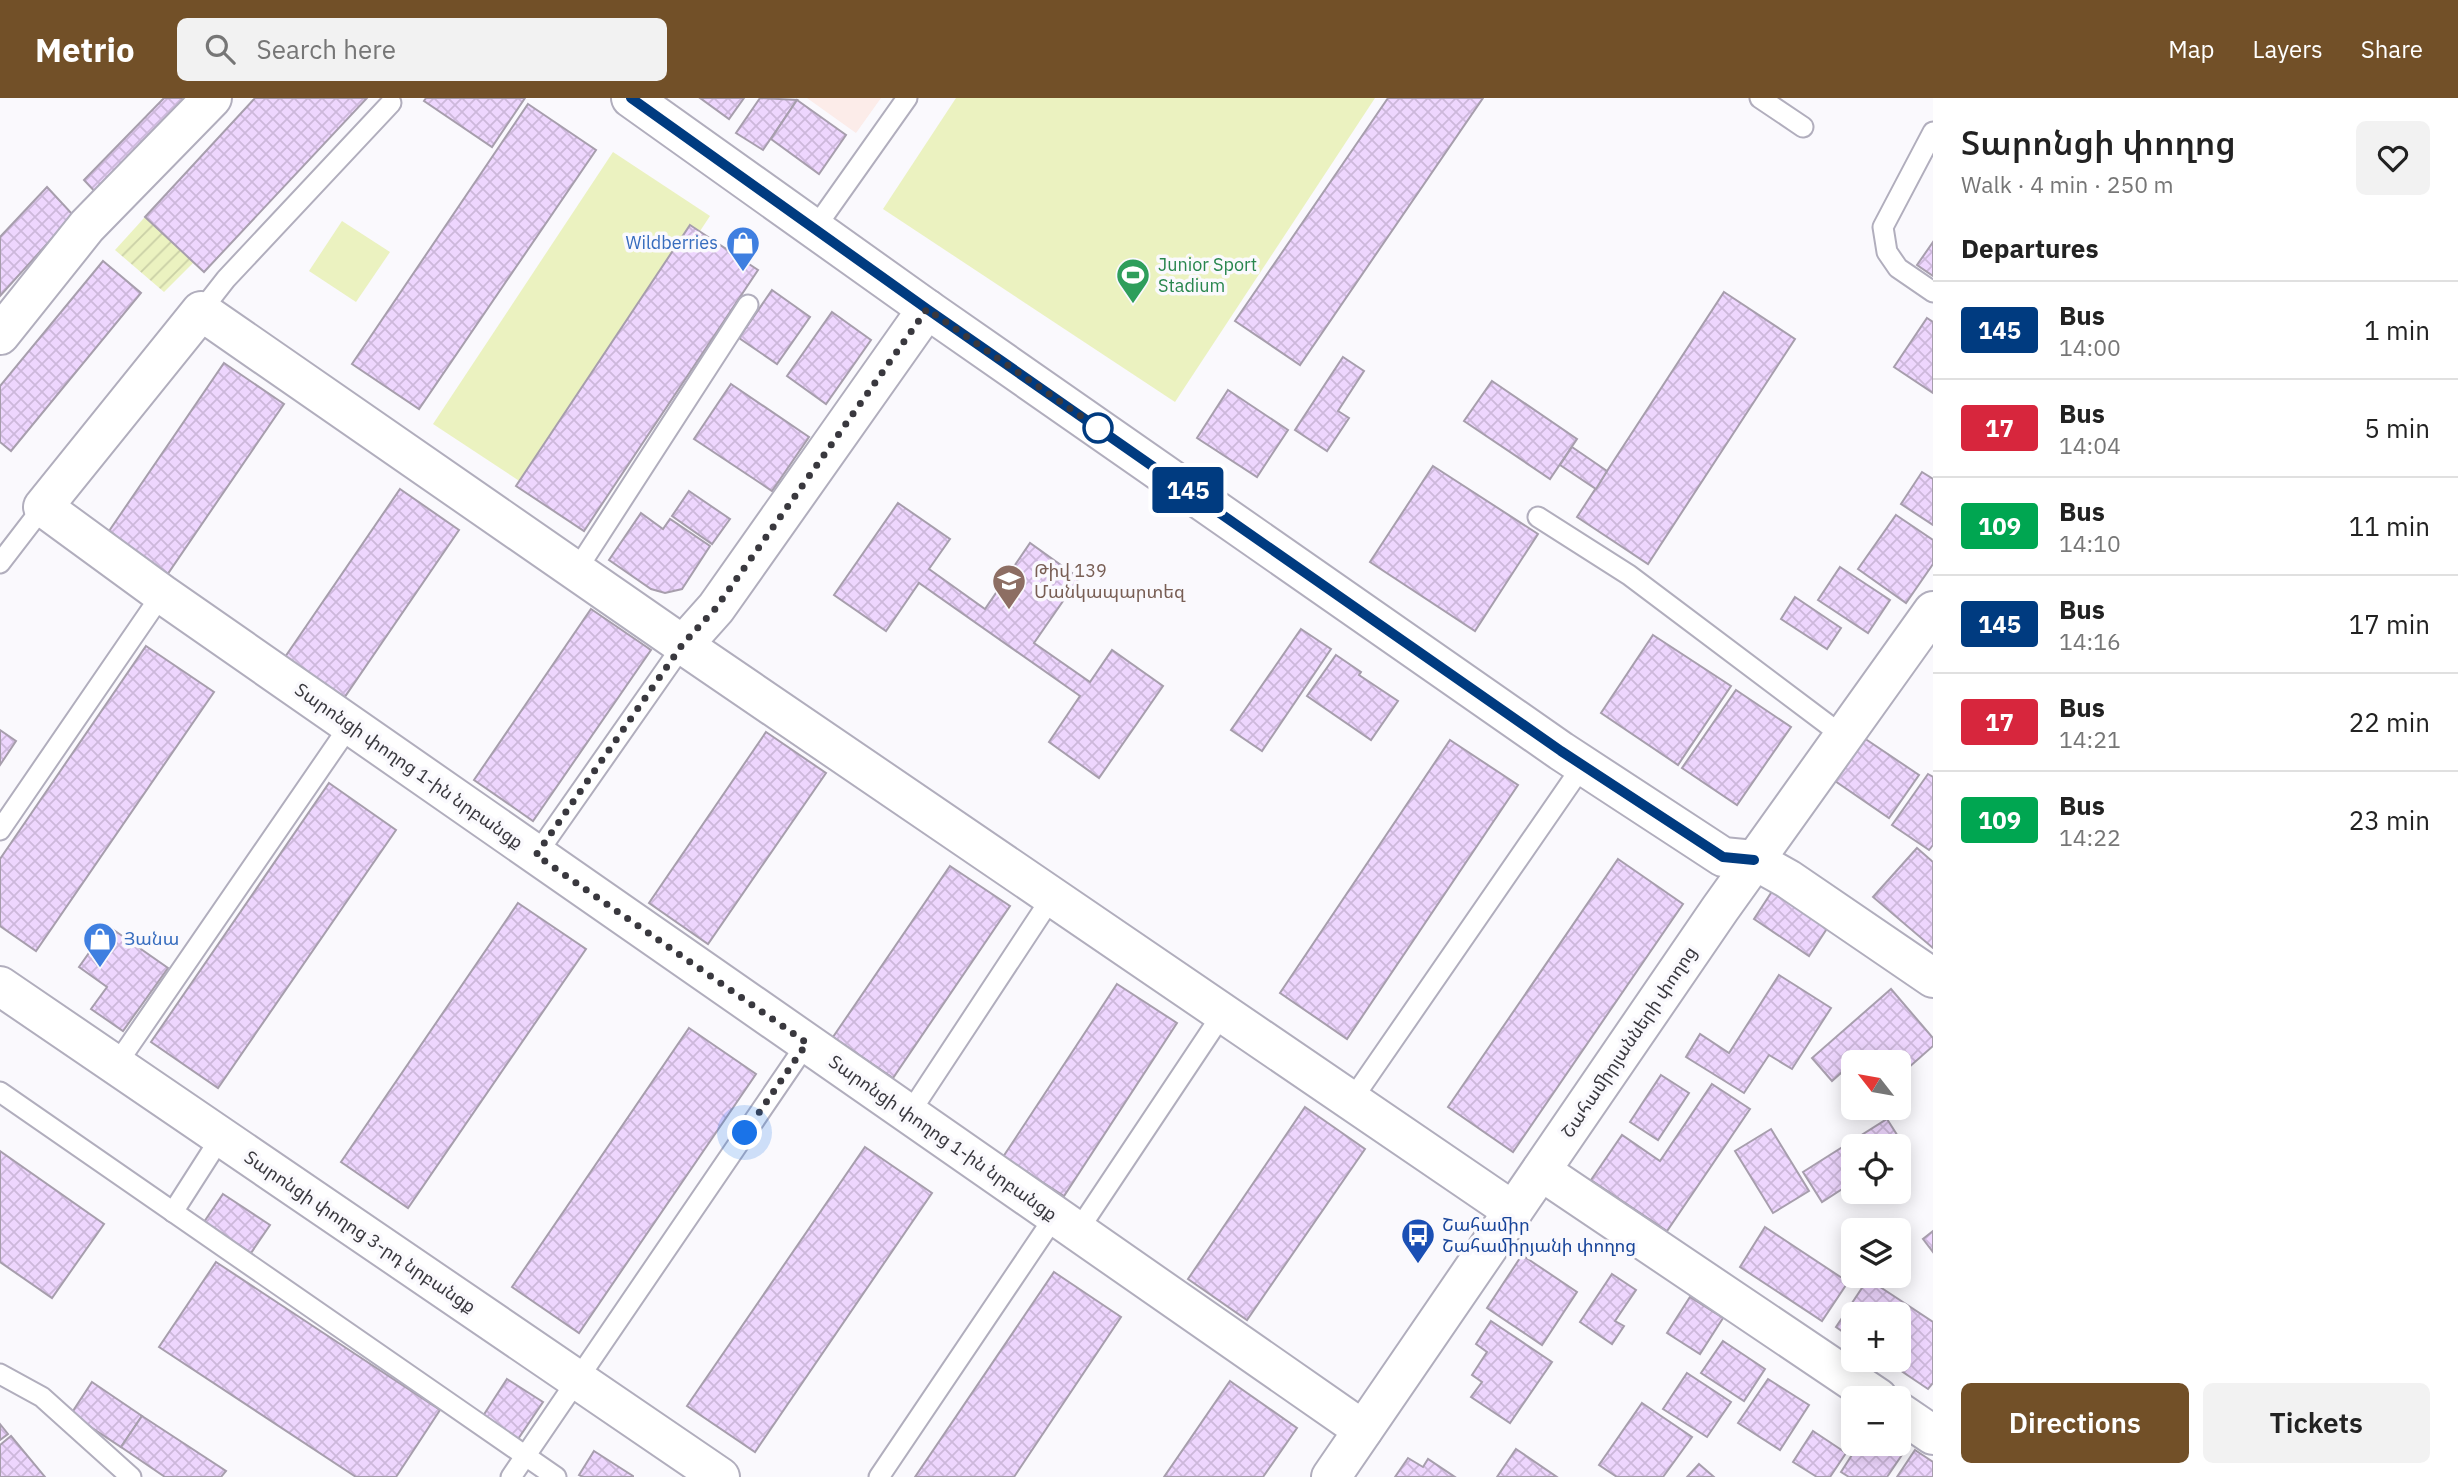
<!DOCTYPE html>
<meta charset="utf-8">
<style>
body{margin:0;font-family:"IBM Plex Sans","Noto Sans Armenian",sans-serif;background:#f2f2f2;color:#222;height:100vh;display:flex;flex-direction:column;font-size:26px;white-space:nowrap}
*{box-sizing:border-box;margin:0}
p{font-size:23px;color:#767676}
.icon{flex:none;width:38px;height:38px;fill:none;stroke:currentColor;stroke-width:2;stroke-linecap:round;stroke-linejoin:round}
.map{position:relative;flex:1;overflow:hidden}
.details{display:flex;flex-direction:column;background:#fff;width:525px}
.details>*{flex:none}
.badge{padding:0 14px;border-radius:5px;font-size:24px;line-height:46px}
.needle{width:46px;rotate:301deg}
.tools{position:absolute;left:1841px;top:952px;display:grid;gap:14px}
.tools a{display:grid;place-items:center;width:70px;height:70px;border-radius:10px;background:#fff;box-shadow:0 4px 18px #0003;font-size:35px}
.you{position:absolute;width:35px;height:35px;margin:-18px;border:5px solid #fff;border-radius:50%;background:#1a73e8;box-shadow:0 0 0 10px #1a73e833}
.map>.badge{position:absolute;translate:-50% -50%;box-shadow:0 0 0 4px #fff}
h2{padding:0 28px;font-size:26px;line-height:63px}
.round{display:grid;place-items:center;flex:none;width:74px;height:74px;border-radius:10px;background:#f2f2f2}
.summary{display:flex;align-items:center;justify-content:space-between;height:119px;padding:0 28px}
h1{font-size:33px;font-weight:600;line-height:52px}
.button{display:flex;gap:14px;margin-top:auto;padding:14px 28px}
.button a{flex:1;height:80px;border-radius:10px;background:#725028;color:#fff;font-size:28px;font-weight:600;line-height:80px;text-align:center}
.button a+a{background:#f2f2f2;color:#222}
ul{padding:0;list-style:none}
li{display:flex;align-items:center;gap:21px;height:98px;padding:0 28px;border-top:2px solid #e0e0e0}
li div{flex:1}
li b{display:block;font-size:26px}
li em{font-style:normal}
li .badge{min-width:77px;font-weight:700;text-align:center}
header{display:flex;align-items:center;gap:42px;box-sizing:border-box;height:98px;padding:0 35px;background:#725028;color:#fff}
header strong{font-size:33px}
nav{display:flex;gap:38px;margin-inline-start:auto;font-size:24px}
.search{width:490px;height:63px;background:#f2f2f2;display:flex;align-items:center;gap:18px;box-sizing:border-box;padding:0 24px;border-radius:10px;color:#767676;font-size:26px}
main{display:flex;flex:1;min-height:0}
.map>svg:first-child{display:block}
</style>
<header>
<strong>Metrio</strong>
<div class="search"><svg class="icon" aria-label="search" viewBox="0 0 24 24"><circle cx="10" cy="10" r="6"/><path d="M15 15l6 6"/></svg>Search here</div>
<nav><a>Map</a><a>Layers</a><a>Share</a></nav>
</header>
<main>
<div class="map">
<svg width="1933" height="1379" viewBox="0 0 1933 1379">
<defs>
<pattern id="garden-furrows" width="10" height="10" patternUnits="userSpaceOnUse" patternTransform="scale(1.75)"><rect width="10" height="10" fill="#ebf2c0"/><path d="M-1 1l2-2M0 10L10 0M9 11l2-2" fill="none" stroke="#cad0a6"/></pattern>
<pattern id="building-cross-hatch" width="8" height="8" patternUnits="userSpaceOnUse" patternTransform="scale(1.75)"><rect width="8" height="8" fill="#eed6fe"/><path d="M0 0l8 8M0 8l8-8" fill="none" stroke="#cdb8db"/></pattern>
</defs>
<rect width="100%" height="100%" fill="#faf9fd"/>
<polygon fill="#fcece9" points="807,0 881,0 856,35"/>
<g fill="#ebf2c0">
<polygon points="956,0 1375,0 1175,304 883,111"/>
<polygon points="613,54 710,118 530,390 433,326"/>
<polygon points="342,123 390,154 356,204 309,173"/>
</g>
<polygon fill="url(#garden-furrows)" points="145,119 194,164 164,194 115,152"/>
<g fill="url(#building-cross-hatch)" stroke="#a79ead" stroke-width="2">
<polygon points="164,0 198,0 100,99 84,82"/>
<polygon points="255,0 367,0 204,174 145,119"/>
<polygon points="426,0 525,0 492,49 424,3"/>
<polygon points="700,0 744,0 729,21"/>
<polygon points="760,0 797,2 763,52 736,35"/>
<polygon points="1388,0 1483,0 1300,267 1235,223"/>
<polygon points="797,2 846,37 819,76 771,41"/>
<polygon points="528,6 596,52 419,311 352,266"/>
<polygon points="47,89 73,117 0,198 0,139"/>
<polygon points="690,127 758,172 584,433 516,388"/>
<polygon points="1933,144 1933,178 1917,167"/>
<polygon points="103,163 141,195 11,353 0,344 0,288"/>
<polygon points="772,192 810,219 777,266 739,240"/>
<polygon points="1724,194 1795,241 1648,466 1577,419"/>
<polygon points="832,214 871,242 826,306 787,278"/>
<polygon points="1927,220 1933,224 1933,295 1894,269"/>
<polygon points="1343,259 1364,273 1338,313 1349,320 1327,353 1295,332"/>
<polygon points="224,265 284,306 167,477 107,436"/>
<polygon points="1492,283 1577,341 1550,381 1464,323"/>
<polygon points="731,286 809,339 772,393 694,341"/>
<polygon points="1228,292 1288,332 1257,379 1197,340"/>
<polygon points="1572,349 1607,373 1596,391 1560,367"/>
<polygon points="1433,368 1538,436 1475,533 1370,464"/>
<polygon points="1922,374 1933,381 1933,427 1901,406"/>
<polygon points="400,391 459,432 342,603 283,562"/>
<polygon points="689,393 730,421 712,446 672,418"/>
<polygon points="898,405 950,441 929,471 985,511 1030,445 1079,480 1034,545 1090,584 1112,552 1163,588 1099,680 1049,644 1080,598 919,485 886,533 834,497"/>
<polygon points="641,415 663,431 670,421 710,448 682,491 665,495 651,491 609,462"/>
<polygon points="1896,417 1933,442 1933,466 1906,505 1858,471"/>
<polygon points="1840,469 1890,502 1868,535 1818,502"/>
<polygon points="1795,499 1841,530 1827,551 1781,521"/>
<polygon points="591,511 651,552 533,723 474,682"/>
<polygon points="1301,531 1331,551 1262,653 1231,632"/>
<polygon points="1653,537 1731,588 1678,667 1601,615"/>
<polygon points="146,548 214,594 36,853 0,828 0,761"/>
<polygon points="1336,557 1361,574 1359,577 1398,603 1371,642 1307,598"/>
<polygon points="1736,592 1791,629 1737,707 1682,670"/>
<polygon points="0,632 16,643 0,667"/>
<polygon points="766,634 826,675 708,846 649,805"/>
<polygon points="1864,640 1919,677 1889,720 1835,683"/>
<polygon points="1450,642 1518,687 1347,941 1280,895"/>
<polygon points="1928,676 1933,679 1933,747 1929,752 1892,727"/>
<polygon points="329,685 396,732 218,990 151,944"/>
<polygon points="1917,750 1933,764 1933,850 1873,799"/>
<polygon points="1618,761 1683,806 1513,1054 1448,1009"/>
<polygon points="950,768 1010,808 893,980 833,939"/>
<polygon points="1773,792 1828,829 1809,858 1754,821"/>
<polygon points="518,805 586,851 408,1110 341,1064"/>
<polygon points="108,828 168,870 123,933 91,911 107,889 79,869"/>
<polygon points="1779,877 1831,910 1792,971 1769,957 1744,995 1686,959 1700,936 1729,955"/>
<polygon points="1117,886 1177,925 1064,1098 1003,1059"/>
<polygon points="1891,891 1933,940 1933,948 1899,978 1899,964 1866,964 1860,958 1832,983 1812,960"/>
<polygon points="689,930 756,976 579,1235 512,1189"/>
<polygon points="1661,977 1689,995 1658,1042 1630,1024"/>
<polygon points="1712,986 1750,1011 1667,1133 1591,1082 1622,1037 1660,1063"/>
<polygon points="1305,1009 1365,1051 1247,1222 1188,1181"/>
<polygon points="1887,1021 1906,1051 1899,1055 1899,1048 1853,1048 1853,1084 1822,1104 1803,1074"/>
<polygon points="1771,1031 1809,1093 1773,1115 1735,1053"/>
<polygon points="865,1049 932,1095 755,1354 687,1308"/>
<polygon points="0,1053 104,1126 52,1200 0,1164"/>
<polygon points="223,1096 270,1127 251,1155 204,1124"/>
<polygon points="1765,1129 1848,1184 1822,1223 1740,1169"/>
<polygon points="1933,1133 1933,1154 1923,1141"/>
<polygon points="1522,1157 1577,1194 1542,1247 1487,1210"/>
<polygon points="216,1164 440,1312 396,1379 356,1379 159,1249"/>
<polygon points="1054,1174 1121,1219 1014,1379 915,1379"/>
<polygon points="1612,1176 1636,1192 1615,1223 1624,1228 1612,1246 1580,1224"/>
<polygon points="1868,1181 1933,1224 1933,1285 1928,1291 1885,1262 1899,1262 1899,1216 1853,1216 1853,1241 1836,1229"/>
<polygon points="1690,1199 1723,1220 1700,1256 1667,1235"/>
<polygon points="1491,1223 1552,1264 1510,1325 1471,1299 1482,1284 1472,1277 1487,1254 1476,1246"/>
<polygon points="1723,1243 1765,1271 1744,1303 1701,1275"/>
<polygon points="1687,1275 1731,1304 1707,1339 1663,1311"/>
<polygon points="507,1281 543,1304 518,1341 483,1318"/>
<polygon points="1768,1281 1809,1307 1780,1352 1738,1325"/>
<polygon points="1230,1283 1297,1330 1263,1379 1164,1379"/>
<polygon points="92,1284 142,1318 121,1349 71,1316"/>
<polygon points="1642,1305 1692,1339 1663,1379 1617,1379 1599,1367"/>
<polygon points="142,1318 226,1373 221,1379 165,1379 121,1349"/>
<polygon points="0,1326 8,1336 0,1342"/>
<polygon points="1813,1333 1846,1355 1830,1379 1817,1379 1793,1364"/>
<polygon points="1899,1337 1910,1345 1887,1379 1849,1379 1841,1374 1859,1346 1899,1346"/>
<polygon points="11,1338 45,1379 0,1379 0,1347"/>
<polygon points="1516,1351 1557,1379 1497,1379"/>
<polygon points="1915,1352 1933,1364 1933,1379 1897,1379"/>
<polygon points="594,1353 633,1378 633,1379 583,1379 579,1377"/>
<polygon points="1408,1360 1423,1369 1428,1361 1455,1379 1395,1379"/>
<polygon points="1699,1366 1714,1379 1687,1379"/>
</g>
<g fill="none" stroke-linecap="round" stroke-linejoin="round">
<g stroke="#b1aebd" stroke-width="23">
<g id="lane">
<polyline points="1760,0 1803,29"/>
<polyline points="1933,34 1883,129 1887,154 1898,170 1933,194"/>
<polyline points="815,130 907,0"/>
<polyline points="201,213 226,181 391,5"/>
<polyline points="1538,419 1629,477 1843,638"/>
<polyline points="0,465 43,409"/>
<polyline points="576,473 748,207"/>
<polyline points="0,732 162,496"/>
<polyline points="536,757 683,547"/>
<polyline points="116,967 350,627"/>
<polyline points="0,994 556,1379"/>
<polyline points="1351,1003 1583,667"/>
<polyline points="909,1016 1052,799"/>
<polyline points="173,1114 221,1039"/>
<polyline points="1077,1134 1223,915"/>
<polyline points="0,1276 42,1299 131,1379"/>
<polyline points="511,1379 807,945"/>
<polyline points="879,1379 1055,1118"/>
</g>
</g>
<g stroke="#b1aebd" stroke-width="42">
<g id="street">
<polyline points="0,237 87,128 212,0"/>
<polyline points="683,547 716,510 927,211"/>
<polyline points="0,888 720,1379"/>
<polyline points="1541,1073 1878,1300"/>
<polyline points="1899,1314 1933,1337"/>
<polyline points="1363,1332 162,496 43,409 201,213 683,547 1513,1113"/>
<polyline points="1331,1379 1720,811 1933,513"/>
</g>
</g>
<g stroke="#b1aebd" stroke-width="42">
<polyline id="secondary" points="631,0 927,211 1561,653 1723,759 1754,762 1788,781 1933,880"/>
</g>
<use href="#lane" stroke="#fff" stroke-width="19"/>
<use href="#street" stroke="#fff" stroke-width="38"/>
<use href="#secondary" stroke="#fff" stroke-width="38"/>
</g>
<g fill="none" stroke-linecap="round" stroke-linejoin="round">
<g stroke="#fff" stroke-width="16">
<polyline id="line" points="631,0 927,211 1561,653 1723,759 1754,762"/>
</g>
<use href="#line" stroke="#003b80" stroke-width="10"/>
<polyline stroke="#39383e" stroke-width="7" stroke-dasharray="0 12.6" points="745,1035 807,945 536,757 682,547 716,510 927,211 1098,330"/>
</g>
<defs>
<g id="shop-pin" transform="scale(1.75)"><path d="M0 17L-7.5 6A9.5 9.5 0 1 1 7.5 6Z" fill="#3f7fe0" stroke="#faf9fd"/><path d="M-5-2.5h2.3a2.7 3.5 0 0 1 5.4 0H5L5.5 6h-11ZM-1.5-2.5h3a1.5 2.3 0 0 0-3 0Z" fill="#fff"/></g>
<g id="stadium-pin" transform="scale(1.75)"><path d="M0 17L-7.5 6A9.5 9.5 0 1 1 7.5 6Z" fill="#2e9e5b" stroke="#faf9fd"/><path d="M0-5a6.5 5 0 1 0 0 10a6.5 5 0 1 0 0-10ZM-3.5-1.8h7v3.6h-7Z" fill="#fff"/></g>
<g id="school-pin" transform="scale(1.75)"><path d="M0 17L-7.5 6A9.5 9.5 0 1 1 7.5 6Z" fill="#8d6e63" stroke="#faf9fd"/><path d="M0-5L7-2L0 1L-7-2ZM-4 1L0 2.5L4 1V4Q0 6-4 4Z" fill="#fff"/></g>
<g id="bus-pin" transform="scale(1.75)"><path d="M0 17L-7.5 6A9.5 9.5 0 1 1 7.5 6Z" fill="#1a4fb4" stroke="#faf9fd"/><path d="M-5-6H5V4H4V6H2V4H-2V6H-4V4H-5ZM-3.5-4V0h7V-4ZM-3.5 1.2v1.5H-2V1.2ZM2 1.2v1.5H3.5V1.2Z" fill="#fff"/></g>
</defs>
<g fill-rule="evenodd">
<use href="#shop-pin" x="743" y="145"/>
<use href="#stadium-pin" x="1133" y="177"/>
<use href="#school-pin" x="1009" y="483"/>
<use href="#shop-pin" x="100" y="841"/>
<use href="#bus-pin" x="1418" y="1137"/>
</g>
<circle fill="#fff" stroke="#003b80" stroke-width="3.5" cx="1098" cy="330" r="14"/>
<g text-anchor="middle" stroke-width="7" stroke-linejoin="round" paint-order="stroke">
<g font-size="18" fill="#366cbe" stroke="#faf9fd" text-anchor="end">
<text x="718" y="151">Wildberries</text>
<text x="124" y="847" text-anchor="start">Յանա</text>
</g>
<g font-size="18" fill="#27864d" stroke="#faf9fd" text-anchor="start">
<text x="1158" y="173">Junior Sport<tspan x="1158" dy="21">Stadium</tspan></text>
</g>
<g font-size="18" fill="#785e54" stroke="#faf9fd" text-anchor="start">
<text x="1034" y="479">Թիվ 139<tspan x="1034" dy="21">Մանկապարտեզ</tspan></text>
</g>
<g font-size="18" fill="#39383e" stroke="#faf9fd">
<text transform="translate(409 668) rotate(35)" y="6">Տարոնցի փողոց 1-ին նրբանցք</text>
<text transform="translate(1629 944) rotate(-56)" y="6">Շահամիրյանների փողոց</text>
<text transform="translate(943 1040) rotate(35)" y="6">Տարոնցի փողոց 1-ին նրբանցք</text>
<text transform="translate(360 1134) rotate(34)" y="6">Տարոնցի փողոց 3-րդ նրբանցք</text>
</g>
<g font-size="18" fill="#164399" stroke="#faf9fd" text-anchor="start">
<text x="1442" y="1133">Շահամիր<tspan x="1442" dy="21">Շահամիրյանի փողոց</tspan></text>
</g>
</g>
</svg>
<div class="tools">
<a><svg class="needle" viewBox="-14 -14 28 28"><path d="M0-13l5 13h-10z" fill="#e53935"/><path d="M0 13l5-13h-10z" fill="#767676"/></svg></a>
<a><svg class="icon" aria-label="locate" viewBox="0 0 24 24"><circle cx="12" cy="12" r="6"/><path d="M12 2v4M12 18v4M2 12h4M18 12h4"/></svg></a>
<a><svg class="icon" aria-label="layers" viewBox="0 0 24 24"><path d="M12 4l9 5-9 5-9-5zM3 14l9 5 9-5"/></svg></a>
<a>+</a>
<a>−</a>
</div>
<div class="you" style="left:745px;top:1035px"></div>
<b class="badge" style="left:1188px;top:392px;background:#003b80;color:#fff">145</b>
</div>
<section class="details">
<div class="summary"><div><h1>Տարոնցի փողոց</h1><p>Walk · 4 min · 250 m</p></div><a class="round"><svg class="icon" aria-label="heart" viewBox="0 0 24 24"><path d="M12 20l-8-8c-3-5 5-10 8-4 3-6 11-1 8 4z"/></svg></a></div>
<h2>Departures</h2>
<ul>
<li><span class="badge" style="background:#003b80;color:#fff">145</span><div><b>Bus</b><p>14:00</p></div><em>1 min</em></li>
<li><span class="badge" style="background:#d7263d;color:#fff">17</span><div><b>Bus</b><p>14:04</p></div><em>5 min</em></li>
<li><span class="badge" style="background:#00a651;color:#fff">109</span><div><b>Bus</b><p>14:10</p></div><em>11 min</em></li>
<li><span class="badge" style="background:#003b80;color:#fff">145</span><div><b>Bus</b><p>14:16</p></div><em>17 min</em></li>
<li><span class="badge" style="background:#d7263d;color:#fff">17</span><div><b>Bus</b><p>14:21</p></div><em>22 min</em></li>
<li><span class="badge" style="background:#00a651;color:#fff">109</span><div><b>Bus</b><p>14:22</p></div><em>23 min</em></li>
</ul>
<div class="button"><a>Directions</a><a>Tickets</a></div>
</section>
</main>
